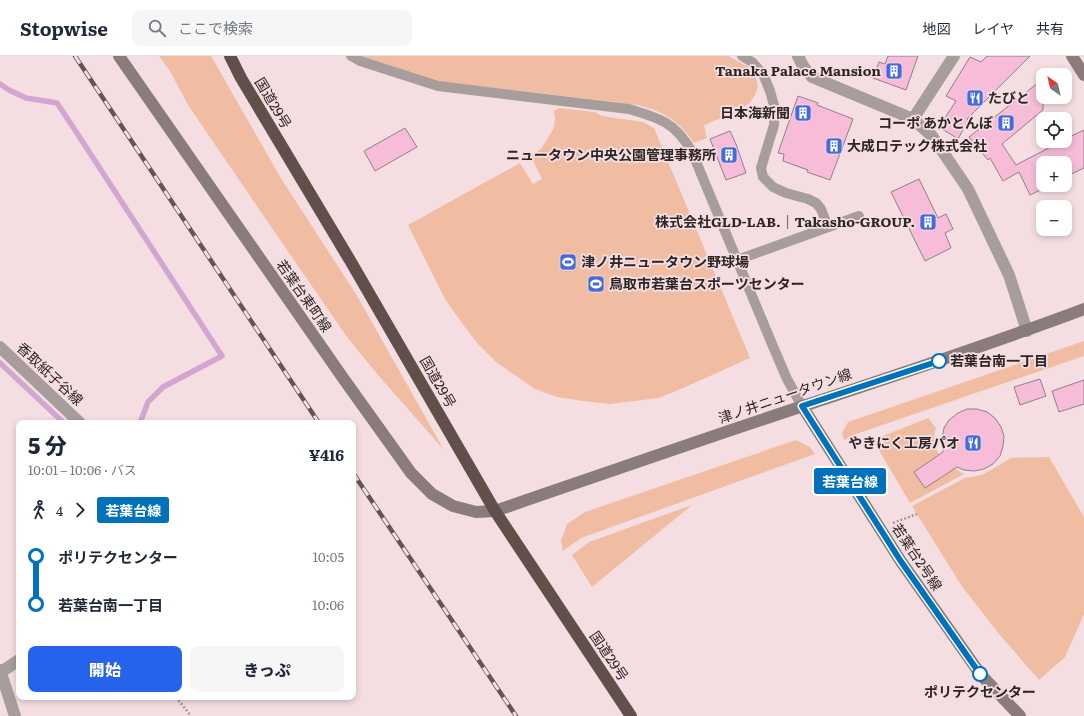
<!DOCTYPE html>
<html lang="ja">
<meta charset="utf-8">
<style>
body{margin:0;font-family:Literata,"Noto Sans JP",serif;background:#f6f6f7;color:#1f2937;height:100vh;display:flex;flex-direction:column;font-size:15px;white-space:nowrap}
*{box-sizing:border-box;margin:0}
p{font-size:13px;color:#747a83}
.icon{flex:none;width:22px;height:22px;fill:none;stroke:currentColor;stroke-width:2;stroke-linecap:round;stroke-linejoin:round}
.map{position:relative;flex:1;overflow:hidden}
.side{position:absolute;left:16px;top:364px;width:340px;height:280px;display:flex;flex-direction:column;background:#fff;border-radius:8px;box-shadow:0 2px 6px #0003}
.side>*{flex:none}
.badge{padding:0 8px;border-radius:3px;font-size:14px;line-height:26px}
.needle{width:26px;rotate:326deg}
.buttons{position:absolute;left:1036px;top:12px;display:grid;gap:8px}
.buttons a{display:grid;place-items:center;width:36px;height:36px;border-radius:8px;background:#fff;box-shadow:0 2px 6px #0003;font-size:20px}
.map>.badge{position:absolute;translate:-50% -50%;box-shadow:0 0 0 2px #fff}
.legs{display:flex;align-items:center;gap:6px;height:44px;padding:0 12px;font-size:13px}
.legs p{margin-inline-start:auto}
.summary{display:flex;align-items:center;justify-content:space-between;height:68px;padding:0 12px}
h1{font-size:22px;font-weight:800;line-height:30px}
.button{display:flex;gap:8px;margin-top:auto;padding:8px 12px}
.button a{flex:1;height:46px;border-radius:8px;background:#2563eb;color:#fff;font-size:16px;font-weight:800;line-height:46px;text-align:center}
.button a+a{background:#f6f6f7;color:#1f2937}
ul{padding:0 12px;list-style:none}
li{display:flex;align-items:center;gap:14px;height:48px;font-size:15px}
li i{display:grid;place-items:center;width:6px;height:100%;margin:0 5px;background:currentColor}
li i::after{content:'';width:10px;height:10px;margin:-5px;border:3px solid;border-radius:50%;background:#fff}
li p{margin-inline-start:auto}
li:first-child i{background:linear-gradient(#0000 50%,currentColor 0)}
li:last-child i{background:linear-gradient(currentColor 50%,#0000 0)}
header{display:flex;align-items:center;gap:24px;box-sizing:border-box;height:56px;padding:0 20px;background:#fff;border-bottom:1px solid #e0e1e3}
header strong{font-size:19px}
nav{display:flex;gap:22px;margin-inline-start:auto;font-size:14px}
.search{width:280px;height:36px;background:#f6f6f7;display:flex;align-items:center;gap:10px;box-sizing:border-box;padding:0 14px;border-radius:8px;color:#747a83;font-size:15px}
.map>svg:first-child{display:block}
</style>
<header>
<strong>Stopwise</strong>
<div class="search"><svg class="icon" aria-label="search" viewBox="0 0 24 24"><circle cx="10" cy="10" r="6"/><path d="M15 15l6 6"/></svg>ここで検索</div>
<nav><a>地図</a><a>レイヤ</a><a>共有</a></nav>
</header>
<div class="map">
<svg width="1084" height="660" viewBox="0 0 1084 660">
<rect width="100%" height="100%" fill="#f4dee1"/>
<g fill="#f0bda3">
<polygon points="159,0 211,0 282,124 356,238 444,394 378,319 347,281 265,162 188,49 170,15"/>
<path d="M361,0H728L754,14L758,29L756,37L750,47L733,57L704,69L707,82L694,87C681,68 667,57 645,51C636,48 626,48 617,46L441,26L378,7Z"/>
<polygon points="559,52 595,56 602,60 643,66 654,72 750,302 683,332 659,342 610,348 583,345 557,341 535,333 496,306 479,289 464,270 445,243 408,169 520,107 533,128 542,123 531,100 541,93 554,72 555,63 554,55"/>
<polygon points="1084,285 1084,300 856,378 844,384 842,377 848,366"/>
<path d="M928,362L936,372C928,394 947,409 964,418L910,447L873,384Z"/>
<polygon points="796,384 810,391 815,398 581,482 563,495 561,485 567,468 585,456"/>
<polygon points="1049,401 1084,461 1084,558 1065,601 1039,624 999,578 961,529 912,450 965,422 981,419 993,413 1011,402"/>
<polygon points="692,449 592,531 572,499 589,486"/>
</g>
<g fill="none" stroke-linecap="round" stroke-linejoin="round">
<g stroke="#d2a6d0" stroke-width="5.5">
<polyline points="0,28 9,34 26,42 57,47 71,68 222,300 163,331 148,346 140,367"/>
<polyline points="0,307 64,367"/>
</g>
</g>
<g fill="#f6bcd8" stroke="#917f88">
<polygon points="888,0 918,0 906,34 873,22 879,6 885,8"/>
<polygon points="987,0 1030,0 967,63 968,65 958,83 939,71 956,45 946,40 970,1 981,6"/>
<polygon points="1043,23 1043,54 1002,88 1016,109 1062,85 1065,85 1065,83 1084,74 1084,112 1065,121 1065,107 1043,107 1043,129 1050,129 1030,139 1019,116 1003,125 990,102 988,104 969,81"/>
<polygon points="798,40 818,47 817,49 853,63 830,124 807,116 808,114 783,105 784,98 778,97"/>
<polygon points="405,72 417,91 375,115 364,95"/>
<polygon points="730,75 736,88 746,117 726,124 710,83"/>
<polygon points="919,123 938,162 946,158 953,173 945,177 951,192 925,205 891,136"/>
<polygon points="1040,323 1046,340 1020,349 1014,331"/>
<polygon points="1084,324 1084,348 1059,356 1052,335"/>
<polygon points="967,353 977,353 987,356 995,362 1001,371 1004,380 1003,390 1000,400 993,408 984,413 974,415 964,414 957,411 925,432 914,416 943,396 942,383 944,372 949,364 958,357"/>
</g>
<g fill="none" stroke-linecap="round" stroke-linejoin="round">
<g stroke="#a79699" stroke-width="2.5" stroke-dasharray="2 2" stroke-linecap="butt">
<polyline points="893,467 917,458"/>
<polyline points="176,641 191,660"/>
</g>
<g stroke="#a79e9c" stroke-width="10">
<path d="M351,0L360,5L438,30L629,53C660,62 676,67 692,96L772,288L787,323L802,350"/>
<polyline points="742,0 752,6 763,18 770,35 775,53 774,69 761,112 763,121 773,131 786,137 808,143 816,147 821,153 828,171"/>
<polyline points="737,204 859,160"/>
</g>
<g stroke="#a79e9c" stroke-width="12">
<polyline points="798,0 803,10 812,21 913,63 932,80 968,133 1009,219 1027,275"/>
<polyline points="913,63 954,0"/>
<polyline points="0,291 80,367"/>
<polyline points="0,614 15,660"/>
<polyline points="1,616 19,604"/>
</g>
<g stroke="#897c7a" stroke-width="12">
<path d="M119,0L343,322L411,417L432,438L453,450L476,456L495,455C597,420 700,384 803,350C897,319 991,288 1084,253"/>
<polyline points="1072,0 1084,19"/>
<polyline points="802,350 900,504 981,619 1020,660"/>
</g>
<polyline stroke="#614f4c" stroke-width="12" points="230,0 241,22 351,206 495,455 631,660"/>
<g stroke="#615657" stroke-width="4.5">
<g id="rail">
<polyline points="75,0 319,367"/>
<polyline points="353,417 516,660"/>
</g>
</g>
<use href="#rail" stroke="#f4dee1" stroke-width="3" stroke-dasharray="9" stroke-linecap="butt"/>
</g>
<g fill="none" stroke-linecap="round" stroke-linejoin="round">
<g stroke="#fff" stroke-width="9">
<polyline id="line-1" points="939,305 802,350 900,504 980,618"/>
</g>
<use href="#line-1" stroke="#0072bc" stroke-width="6"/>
</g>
<defs>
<g id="building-square" transform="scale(0.9)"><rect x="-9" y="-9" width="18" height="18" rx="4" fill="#456adc" stroke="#f4dee1"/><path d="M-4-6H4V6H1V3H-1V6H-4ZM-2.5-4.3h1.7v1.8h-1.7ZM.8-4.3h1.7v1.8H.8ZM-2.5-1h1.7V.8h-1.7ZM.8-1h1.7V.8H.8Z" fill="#fff"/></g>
<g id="restaurant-square" transform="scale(0.9)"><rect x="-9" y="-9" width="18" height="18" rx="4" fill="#456adc" stroke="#f4dee1"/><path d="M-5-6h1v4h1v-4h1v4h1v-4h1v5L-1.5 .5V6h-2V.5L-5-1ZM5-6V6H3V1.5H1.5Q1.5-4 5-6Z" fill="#fff"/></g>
<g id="stadium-square" transform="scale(0.9)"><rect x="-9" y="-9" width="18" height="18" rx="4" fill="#456adc" stroke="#f4dee1"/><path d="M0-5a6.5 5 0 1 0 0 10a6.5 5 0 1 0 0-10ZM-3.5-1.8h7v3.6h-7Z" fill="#fff"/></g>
</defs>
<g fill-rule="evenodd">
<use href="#building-square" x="894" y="15"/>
<use href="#restaurant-square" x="975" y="42"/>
<use href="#building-square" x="803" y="57"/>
<use href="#building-square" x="1006" y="67"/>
<use href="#building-square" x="834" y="90"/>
<use href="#building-square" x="729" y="99"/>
<use href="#building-square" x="928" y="166"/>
<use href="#stadium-square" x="568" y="206"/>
<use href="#stadium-square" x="596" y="228"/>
<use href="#restaurant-square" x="973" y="387"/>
</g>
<g fill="#fff" stroke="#0072bc" stroke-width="2">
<circle cx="939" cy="305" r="7"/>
<circle cx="980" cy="618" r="7"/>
</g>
<g text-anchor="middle" stroke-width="3.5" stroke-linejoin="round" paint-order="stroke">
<g font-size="14" font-weight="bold" fill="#2d2526" stroke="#f4dee1" text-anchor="end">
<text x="881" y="20">Tanaka Palace Mansion</text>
<text x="988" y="47" text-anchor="start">たびと</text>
<text x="790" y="62">日本海新聞</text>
<text x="993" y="72">コーポ あかとんぼ</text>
<text x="847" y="95" text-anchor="start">大成ロテック株式会社</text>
<text x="716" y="104">ニュータウン中央公園管理事務所</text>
<text x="915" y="171">株式会社GLD-LAB.｜Takasho-GROUP.</text>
<text x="581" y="211" text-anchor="start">津ノ井ニュータウン野球場</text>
<text x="609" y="233" text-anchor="start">鳥取市若葉台スポーツセンター</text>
<text x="960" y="392">やきにく工房パオ</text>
</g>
<g font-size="14" fill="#2d2526" stroke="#f4dee1">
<text transform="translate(273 47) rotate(59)" y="5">国道29号</text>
<text transform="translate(304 240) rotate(55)" y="5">若葉台東町線</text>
<text transform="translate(50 318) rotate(43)" y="5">香取紙子谷線</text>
<text transform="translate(438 326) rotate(60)" y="5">国道29号</text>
<text transform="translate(785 340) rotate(-19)" y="5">津ノ井ニュータウン線</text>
<text transform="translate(917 501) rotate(56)" y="5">若葉台2号線</text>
<text transform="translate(609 600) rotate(56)" y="5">国道29号</text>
</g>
<g font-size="14" font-weight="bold" fill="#2d2526" stroke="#f4dee1" text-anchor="start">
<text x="950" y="310">若葉台南一丁目</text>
<text x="980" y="641" text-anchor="middle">ポリテクセンター</text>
</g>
</g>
</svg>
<div class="buttons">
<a><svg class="needle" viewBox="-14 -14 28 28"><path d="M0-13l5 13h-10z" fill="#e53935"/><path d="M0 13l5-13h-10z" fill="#747a83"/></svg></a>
<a><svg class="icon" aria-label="locate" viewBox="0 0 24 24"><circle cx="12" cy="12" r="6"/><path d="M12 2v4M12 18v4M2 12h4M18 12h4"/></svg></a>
<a>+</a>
<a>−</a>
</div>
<b class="badge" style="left:850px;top:425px;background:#0072bc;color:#fff">若葉台線</b>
<section class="side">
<div class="summary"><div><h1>5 分</h1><p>10:01 – 10:06 · バス</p></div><b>¥416</b></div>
<div class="legs"><svg class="icon" aria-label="walk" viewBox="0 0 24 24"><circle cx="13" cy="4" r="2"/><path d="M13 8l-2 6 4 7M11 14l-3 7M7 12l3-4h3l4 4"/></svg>4<svg class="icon" aria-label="forward" viewBox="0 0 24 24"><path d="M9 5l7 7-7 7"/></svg><b class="badge" style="background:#0072bc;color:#fff">若葉台線</b></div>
<ul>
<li><i style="color:#0072bc"></i><b>ポリテクセンター</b><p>10:05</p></li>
<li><i style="color:#0072bc"></i><b>若葉台南一丁目</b><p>10:06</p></li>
</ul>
<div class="button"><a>開始</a><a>きっぷ</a></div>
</section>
</div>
